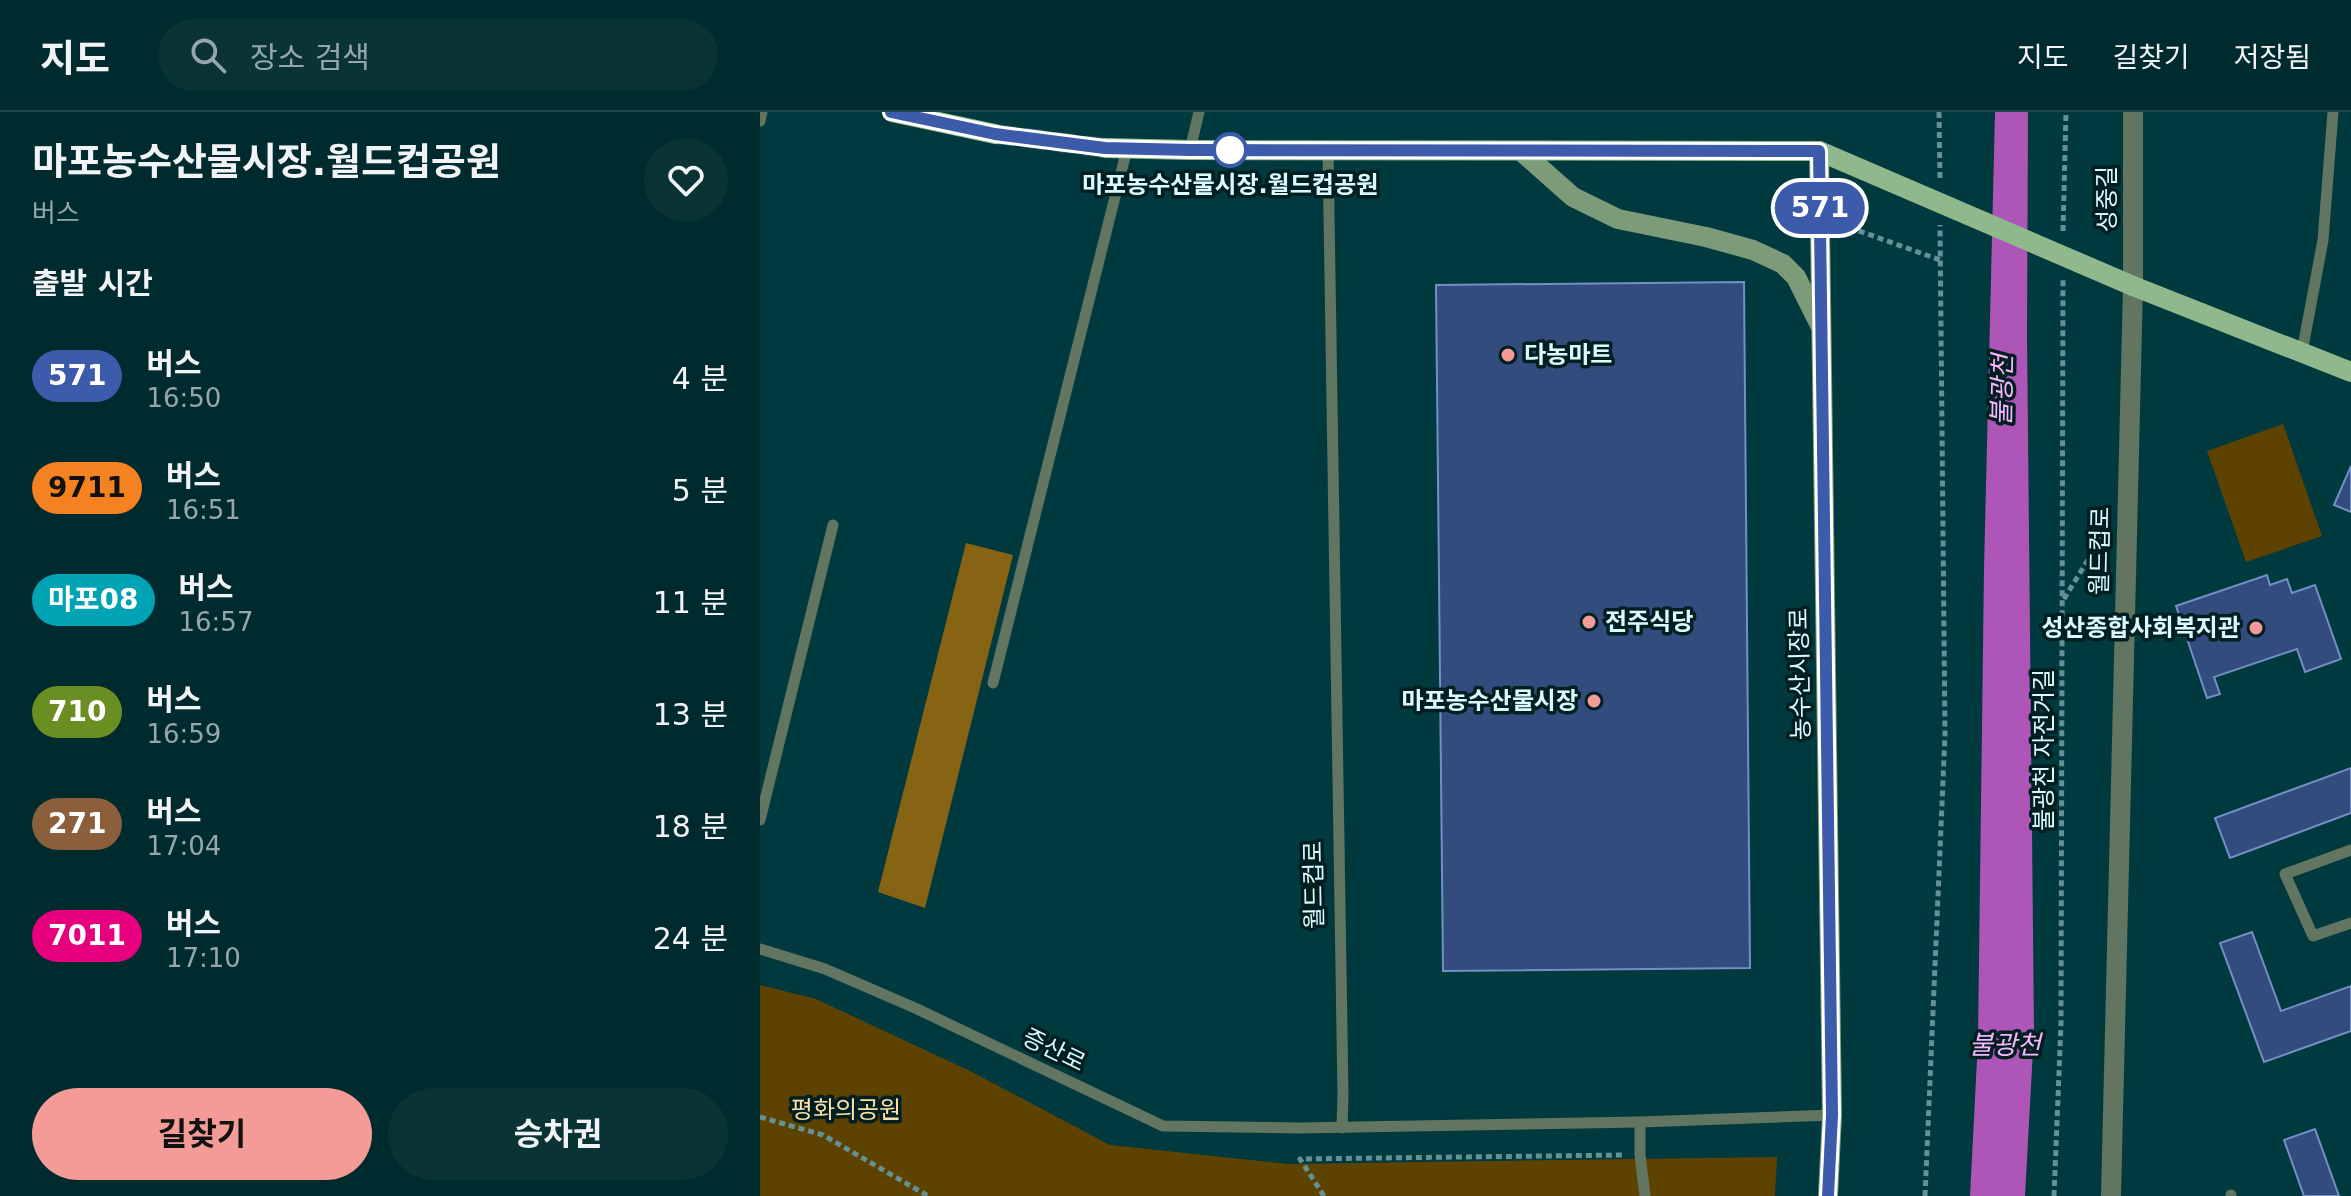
<!DOCTYPE html>
<html lang="ko">
<meta charset="utf-8">
<style>
body{margin:0;font-family:"DejaVu Sans","Noto Sans KR",sans-serif;background:#0a3336;color:#f1f3f6;height:100vh;display:flex;flex-direction:column;font-size:30px;white-space:nowrap}
*{box-sizing:border-box;margin:0}
p{font-size:26px;color:#95a7aa}
.icon{flex:none;width:44px;height:44px;fill:none;stroke:currentColor;stroke-width:2;stroke-linecap:round;stroke-linejoin:round}
.map{position:relative;flex:1;overflow:hidden}
.panel{display:flex;flex-direction:column;background:#002b2e;width:760px}
.panel>*{flex:none}
.badge{padding:0 16px;border-radius:26px;font-size:28px;line-height:52px}
.map>.badge{position:absolute;translate:-50% -50%;box-shadow:0 0 0 4px #fff}
h2{padding:0 32px;font-size:30px;line-height:72px}
.round{display:grid;place-items:center;flex:none;width:84px;height:84px;border-radius:42px;background:#0a3336}
.headline{display:flex;align-items:center;justify-content:space-between;height:136px;padding:0 32px}
h1{font-size:38px;font-weight:700;line-height:60px}
.button{display:flex;gap:16px;margin-top:auto;padding:16px 32px}
.button a{flex:1;height:92px;border-radius:48px;background:#f59b97;color:#111;font-size:32px;font-weight:700;line-height:92px;text-align:center}
.button a+a{background:#0a3336;color:#f1f3f6}
ul{padding:0;list-style:none}
li{display:flex;align-items:center;gap:24px;height:112px;padding:0 32px}
li div{flex:1}
li b{display:block;font-size:30px}
li em{font-style:normal}
li .badge{min-width:88px;font-weight:700;text-align:center}
header{display:flex;align-items:center;gap:48px;box-sizing:border-box;height:112px;padding:0 40px;background:#002b2e;border-bottom:2px solid #22474a}
header strong{font-size:38px}
nav{display:flex;gap:44px;margin-inline-start:auto;font-size:28px}
.search{width:560px;height:72px;background:#0a3336;display:flex;align-items:center;gap:20px;box-sizing:border-box;padding:0 28px;border-radius:44px;color:#95a7aa;font-size:30px}
main{display:flex;flex:1;min-height:0}
.map>svg:first-child{display:block}
</style>
<header>
<strong>지도</strong>
<div class="search"><svg class="icon" aria-label="search" viewBox="0 0 24 24"><circle cx="10" cy="10" r="6"/><path d="M15 15l6 6"/></svg>장소 검색</div>
<nav><a>지도</a><a>길찾기</a><a>저장됨</a></nav>
</header>
<main>
<section class="panel">
<div class="headline"><div><h1>마포농수산물시장.월드컵공원</h1><p>버스</p></div><a class="round"><svg class="icon" aria-label="heart" viewBox="0 0 24 24"><path d="M12 20l-8-8c-3-5 5-10 8-4 3-6 11-1 8 4z"/></svg></a></div>
<h2>출발 시간</h2>
<ul>
<li><span class="badge" style="background:#3d5bab;color:#fff">571</span><div><b>버스</b><p>16:50</p></div><em>4 분</em></li>
<li><span class="badge" style="background:#f58220;color:#111">9711</span><div><b>버스</b><p>16:51</p></div><em>5 분</em></li>
<li><span class="badge" style="background:#00a3b4;color:#fff">마포08</span><div><b>버스</b><p>16:57</p></div><em>11 분</em></li>
<li><span class="badge" style="background:#6b8e23;color:#fff">710</span><div><b>버스</b><p>16:59</p></div><em>13 분</em></li>
<li><span class="badge" style="background:#8b5e3c;color:#fff">271</span><div><b>버스</b><p>17:04</p></div><em>18 분</em></li>
<li><span class="badge" style="background:#e6007e;color:#fff">7011</span><div><b>버스</b><p>17:10</p></div><em>24 분</em></li>
</ul>
<div class="button"><a>길찾기</a><a>승차권</a></div>
</section>
<div class="map">
<svg width="1591" height="1084" viewBox="0 0 1591 1084">
<rect width="100%" height="100%" fill="#00393e"/>
<g fill="#5e4300">
<polygon points="1523,312 1562,424 1486,450 1447,339"/>
<polygon points="0,873 56,887 210,959 350,1033 528,1052 1017,1045 1015,1084 0,1084"/>
</g>
<polygon fill="#876414" points="206,431 253,443 165,796 118,780"/>
<polygon fill="#ad56b8" points="1235,0 1268,0 1267,223 1274,919 1265,1084 1210,1084 1218,928 1224,457"/>
<g fill="#334c7e" stroke="#738fc6" stroke-width="2">
<polygon points="984,170 990,856 683,859 676,173"/>
<polygon points="1591,354 1591,400 1574,393"/>
<polygon points="1507,463 1510,473 1527,467 1532,481 1555,473 1581,547 1545,560 1537,537 1454,565 1460,582 1447,586 1416,494"/>
<polygon points="1591,656 1591,701 1470,746 1455,706"/>
<polygon points="1492,820 1521,899 1591,874 1591,919 1504,950 1460,831"/>
<polygon points="1555,1017 1579,1084 1544,1084 1524,1028"/>
</g>
<g fill="none" stroke-linecap="round" stroke-linejoin="round">
<polyline stroke="#21565b" stroke-width="20" stroke-dasharray="20 10" stroke-linecap="butt" points="235,22 345,36"/>
<g stroke="#639195" stroke-width="5" stroke-dasharray="6 4" stroke-linecap="butt">
<polyline points="1179,0 1180,67"/>
<polyline points="1080,112 1180,148"/>
<polyline points="1303,119 1306,0"/>
<polyline points="1304,487 1345,420"/>
<polyline points="0,1005 63,1023 168,1084"/>
<polyline points="564,1084 540,1047 863,1043"/>
<polyline points="1165,1084 1185,623 1180,113"/>
<polyline points="1294,1084 1301,912 1303,165"/>
</g>
<g stroke="#617560" stroke-width="11">
<polyline points="0,9 2,0"/>
<polyline points="430,38 439,0"/>
<polyline points="568,39 583,983 582,1016"/>
<polyline points="1542,240 1563,128 1573,0"/>
<polyline points="233,571 367,37"/>
<polyline points="0,708 73,413"/>
<polyline points="1591,738 1525,762 1553,824 1591,811"/>
<polyline points="0,837 65,857 155,896 403,1014 540,1016 880,1010 1072,1003"/>
<polyline points="880,1010 880,1043 885,1084"/>
<polyline points="1471,1083 1471,1084"/>
</g>
<polyline stroke="#617560" stroke-width="20" points="1351,1084 1373,174"/>
<polyline stroke="#617560" stroke-width="20" points="1373,174 1373,0"/>
<g stroke="#7b9b79" stroke-width="20">
<polyline points="761,39 813,85 858,107 946,125 993,138 1023,152 1036,165 1060,213"/>
<polyline points="1059,39 1072,1003 1068,1084"/>
</g>
<g stroke="#8fb88c" stroke-width="20">
<polyline points="132,0 235,22"/>
<polyline points="345,36 430,38 1059,39"/>
<polyline points="1373,174 1591,260"/>
</g>
<polyline stroke="#8fb88c" stroke-width="20" points="1059,39 1373,174"/>
</g>
<g fill="none" stroke-linecap="round" stroke-linejoin="round">
<g stroke="#fff" stroke-width="18">
<polyline id="line" points="131,0 235,22 345,36 430,38 1059,39 1072,1003 1068,1084"/>
</g>
<use href="#line" stroke="#3d5bab" stroke-width="12"/>
</g>
<circle fill="#fff" stroke="#3d5bab" stroke-width="4" cx="470" cy="38" r="16"/>
<g fill="#f59b97" stroke="#011e21" stroke-width="3">
<circle cx="748" cy="243" r="8"/>
<circle cx="829" cy="510" r="8"/>
<circle cx="1496" cy="516" r="8"/>
<circle cx="834" cy="589" r="8"/>
</g>
<g text-anchor="middle" stroke-width="7" stroke-linejoin="round" paint-order="stroke">
<g font-size="24" font-weight="bold" fill="#d9fbfe" stroke="#011e21">
<text x="470" y="81">마포농수산물시장.월드컵공원</text>
</g>
<g font-size="24" fill="#d9fbfe" stroke="#011e21">
<text transform="translate(1347 87) rotate(-90)" y="8">성중길</text>
<text transform="translate(1340 439) rotate(-89)" y="8">월드컵로</text>
<text transform="translate(1040 562) rotate(-91)" y="8">농수산시장로</text>
<text transform="translate(1284 638) rotate(-90)" y="8">불광천 자전거길</text>
<text transform="translate(554 773) rotate(-91)" y="8">월드컵로</text>
<text transform="translate(294 938) rotate(26)" y="8">증산로</text>
</g>
<g font-size="24" font-weight="bold" fill="#d9fbfe" stroke="#011e21" text-anchor="start">
<text x="764" y="251">다농마트</text>
<text x="845" y="518">전주식당</text>
<text x="1480" y="524" text-anchor="end">성산종합사회복지관</text>
<text x="818" y="597" text-anchor="end">마포농수산물시장</text>
</g>
<g font-size="24" fill="#fddfa7" stroke="#011e21">
<text x="86" y="1006">평화의공원</text>
</g>
<g font-size="26" font-style="italic" fill="#f6b5fd" stroke="#011e21">
<text transform="translate(1242 278) rotate(-89)" y="9">불광천</text>
<text x="1245" y="942">불광천</text>
</g>
</g>
</svg>
<b class="badge" style="left:1060px;top:96px;background:#3d5bab;color:#fff">571</b>
</div>
</main>
